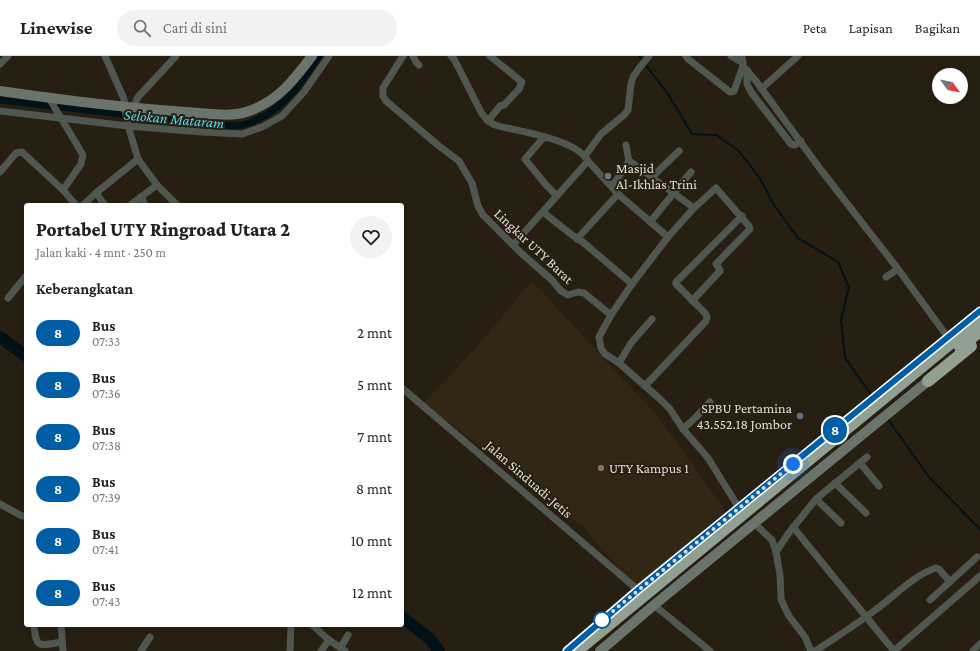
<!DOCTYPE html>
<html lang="id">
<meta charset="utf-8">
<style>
body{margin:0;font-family:"Crimson Pro",serif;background:#f2f2f2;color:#222;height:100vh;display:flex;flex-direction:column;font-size:15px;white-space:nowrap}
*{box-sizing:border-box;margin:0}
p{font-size:13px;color:#767676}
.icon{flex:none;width:22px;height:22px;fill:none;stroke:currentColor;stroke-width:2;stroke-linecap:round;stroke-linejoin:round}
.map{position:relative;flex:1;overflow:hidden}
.side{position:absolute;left:24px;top:147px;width:380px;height:424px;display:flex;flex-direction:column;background:#fff;border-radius:4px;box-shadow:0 2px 10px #0003}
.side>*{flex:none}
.badge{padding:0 8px;border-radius:13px;font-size:14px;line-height:26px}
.needle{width:26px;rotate:123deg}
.fabs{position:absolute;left:932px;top:12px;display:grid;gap:8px}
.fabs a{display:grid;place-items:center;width:36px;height:36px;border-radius:50%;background:#fff;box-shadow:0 2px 10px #0003;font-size:20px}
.you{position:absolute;width:20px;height:20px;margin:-10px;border:3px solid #fff;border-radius:50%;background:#1a73e8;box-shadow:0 0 0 6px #1a73e833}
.map>.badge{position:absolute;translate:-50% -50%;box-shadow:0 0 0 2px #fff}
h2{padding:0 12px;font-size:15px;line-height:36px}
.round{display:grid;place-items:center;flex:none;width:42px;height:42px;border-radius:21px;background:#f2f2f2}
.headline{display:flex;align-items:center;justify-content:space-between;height:68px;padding:0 12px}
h1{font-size:19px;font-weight:800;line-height:30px}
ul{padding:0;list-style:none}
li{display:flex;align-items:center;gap:12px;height:52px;padding:0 12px}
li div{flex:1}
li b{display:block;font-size:15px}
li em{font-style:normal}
li .badge{min-width:44px;font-weight:700;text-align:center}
header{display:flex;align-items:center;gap:24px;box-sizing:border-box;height:56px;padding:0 20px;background:#fff;border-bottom:1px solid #e0e0e0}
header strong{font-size:19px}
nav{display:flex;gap:22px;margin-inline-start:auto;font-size:14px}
.search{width:280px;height:36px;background:#f2f2f2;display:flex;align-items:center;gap:10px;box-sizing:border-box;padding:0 14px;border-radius:22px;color:#767676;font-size:15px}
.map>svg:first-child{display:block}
</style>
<header>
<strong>Linewise</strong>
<div class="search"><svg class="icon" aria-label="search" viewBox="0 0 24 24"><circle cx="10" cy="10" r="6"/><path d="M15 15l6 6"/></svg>Cari di sini</div>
<nav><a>Peta</a><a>Lapisan</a><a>Bagikan</a></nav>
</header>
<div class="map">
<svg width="980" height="595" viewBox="0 0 980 595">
<rect width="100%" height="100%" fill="#271f12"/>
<polygon fill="#322714" points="532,225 660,363 729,460 638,534 583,471 424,347 473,295"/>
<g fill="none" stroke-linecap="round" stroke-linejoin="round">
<g stroke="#001218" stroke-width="2">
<polyline points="639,0 642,4"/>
<polyline points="645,8 668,38 692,78 716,79 738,94 759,121 774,149 798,182 838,206 849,231 841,264 845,302 875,344"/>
<polyline points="887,362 929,421 980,473"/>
</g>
<path stroke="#001218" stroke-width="7" d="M0,44L200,67C214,68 234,72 246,68C281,57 300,28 319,0"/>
<g stroke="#001218" stroke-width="12">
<polyline points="0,281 26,300"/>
<polyline points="402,561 430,583 439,595"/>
</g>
<g stroke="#505650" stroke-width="7">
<polyline points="105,0 124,43 127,66 138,103 157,129 177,149"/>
<polyline points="403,0 383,32 383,40 386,45 439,90 459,105 472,127 478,150 483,159 521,197 552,224 561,235 568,239 578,236 584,237 611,259 599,281 601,292 605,298 619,307 661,344 670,353 683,373 708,402 739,452"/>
<polyline points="413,0 416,6 419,9"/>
<path d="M451,0L454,3L482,58L488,65L495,69C519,76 575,82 588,105L618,138L668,181L632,228L611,259"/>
<polyline points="686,0 688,3 730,36 734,35 743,10"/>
<polyline points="731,0 743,7"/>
<polyline points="742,0 743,10 756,25 821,114 898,213 952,287"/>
<polyline points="0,8 8,0"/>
<polyline points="747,14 747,28 751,36 791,88 795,89 801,85"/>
<polyline points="761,33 798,0"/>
<polyline points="49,42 83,99 81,108 63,134 76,149"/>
<polyline points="133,52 138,41 176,0"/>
<polyline points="0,55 128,70 202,76 242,78 262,71 282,60 304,36 329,0"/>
<polyline points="488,65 500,50 504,49 519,33 522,26 490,0"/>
<polyline points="544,81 525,103 546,129 557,140"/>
<polyline points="626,89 629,106"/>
<polyline points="585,100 601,78 624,59 628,54 631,28 633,21 640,11 649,0"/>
<polyline points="0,116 16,97 22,96 63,134"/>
<polyline points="652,121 679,95"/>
<polyline points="612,131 627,108 631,106 694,152"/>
<polyline points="96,137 105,149"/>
<polyline points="141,141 145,149"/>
<polyline points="83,149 96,137 138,103"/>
<polyline points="130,149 157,129"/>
<polyline points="543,156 572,179 584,187 632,228"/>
<polyline points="650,166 691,116"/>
<polyline points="668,181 694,152 716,132 749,170 750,173 716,208 720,214 720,215 692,245"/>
<polyline points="577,183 618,138"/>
<polyline points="513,189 588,105"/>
<polyline points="886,221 898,213"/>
<polyline points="8,242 26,220"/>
<polyline points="619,307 631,287 652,263"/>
<polyline points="645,330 706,265 707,261 705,257 676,228 676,226 742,160"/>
<polyline points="402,332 638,534"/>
<polyline points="683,373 696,361 710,346"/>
<polyline points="860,407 879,430"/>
<polyline points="835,427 866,457"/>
<polyline points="816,443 841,467"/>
<polyline points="0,448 22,460 26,460"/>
<polyline points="754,467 772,484 776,496 780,519 781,543 784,550 789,560 805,581 811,595"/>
<polyline points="793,471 894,595"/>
<polyline points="776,496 788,478 816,443 867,401"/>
<polyline points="930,544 977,501"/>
<polyline points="654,549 710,595"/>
<path d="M34,569C36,593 39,590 61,586"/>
<polyline points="61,569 63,595"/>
<polyline points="312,569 329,584 345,595"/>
<polyline points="341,591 348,579"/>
<polyline points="141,595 150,581"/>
<polyline points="290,595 291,569"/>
<polyline points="321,595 329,584"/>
<path d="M815,595C837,581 858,567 878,552C895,539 916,518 936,512L939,513L950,526"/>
<polyline points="894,595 980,520"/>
<polyline points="973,595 980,588"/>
</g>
<g stroke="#6b746b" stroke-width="10">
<path d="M0,35C62,44 124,52 186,56C207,57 230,62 249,55C278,45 294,24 312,0"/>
<polyline points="567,595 638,534 861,354"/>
<polyline points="600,595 654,549 928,325"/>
</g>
<g stroke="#92a092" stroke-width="12">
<polyline points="960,291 980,275"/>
<polyline points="928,325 971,290"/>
<polyline points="577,595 980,263"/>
</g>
</g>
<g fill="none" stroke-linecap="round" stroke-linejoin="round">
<g stroke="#fff" stroke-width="9">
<polyline id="line" points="567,595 638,534 980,255"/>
</g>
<use href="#line" stroke="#005ea5" stroke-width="6"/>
<polyline stroke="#e0dbd2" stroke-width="4" stroke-dasharray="0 7.2" points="602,564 793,408"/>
</g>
<circle fill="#6b7280" stroke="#271f12" stroke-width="1.5" cx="608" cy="120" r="4"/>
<circle fill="#5c6f8a" stroke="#271f12" stroke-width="1.5" cx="800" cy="360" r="4"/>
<circle fill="#8d6e63" stroke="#271f12" stroke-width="1.5" cx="601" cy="412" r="4"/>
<circle fill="#fff" stroke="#005ea5" stroke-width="2" cx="602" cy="564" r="8"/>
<g text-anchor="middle" stroke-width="4" stroke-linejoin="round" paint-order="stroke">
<g font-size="14" fill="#e0dbd2" stroke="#271f12" text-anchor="start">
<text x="616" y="117">Masjid<tspan x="616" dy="16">Al-Ikhlas Trini</tspan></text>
<text x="792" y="357" text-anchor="end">SPBU Pertamina<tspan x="792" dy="16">43.552.18 Jombor</tspan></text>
<text x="609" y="417">UTY Kampus 1</text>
</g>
<g font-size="14" fill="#e0dbd2" stroke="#271f12">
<text transform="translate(534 190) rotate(43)" y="5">Lingkar UTY Barat</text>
<text transform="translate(529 423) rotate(41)" y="5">Jalan Sinduadi-Jetis</text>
</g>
<g font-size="15" font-style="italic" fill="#57d3ef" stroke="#271f12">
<text transform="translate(174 63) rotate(5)" y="5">Selokan Mataram</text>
</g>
</g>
</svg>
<div class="fabs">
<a><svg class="needle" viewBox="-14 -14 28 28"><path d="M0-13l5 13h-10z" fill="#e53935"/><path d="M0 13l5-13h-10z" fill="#767676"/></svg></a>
</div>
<div class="you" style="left:793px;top:408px"></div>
<b class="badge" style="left:835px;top:374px;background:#005ea5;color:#fff">8</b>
<section class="side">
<div class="headline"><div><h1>Portabel UTY Ringroad Utara 2</h1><p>Jalan kaki · 4 mnt · 250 m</p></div><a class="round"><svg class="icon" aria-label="heart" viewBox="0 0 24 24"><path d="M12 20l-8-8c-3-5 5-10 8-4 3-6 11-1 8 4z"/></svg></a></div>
<h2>Keberangkatan</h2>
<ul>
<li><span class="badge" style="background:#005ea5;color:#fff">8</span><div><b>Bus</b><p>07:33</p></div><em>2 mnt</em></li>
<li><span class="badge" style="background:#005ea5;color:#fff">8</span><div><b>Bus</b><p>07:36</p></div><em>5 mnt</em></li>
<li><span class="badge" style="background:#005ea5;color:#fff">8</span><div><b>Bus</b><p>07:38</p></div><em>7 mnt</em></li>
<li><span class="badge" style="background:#005ea5;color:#fff">8</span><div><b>Bus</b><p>07:39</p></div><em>8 mnt</em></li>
<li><span class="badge" style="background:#005ea5;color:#fff">8</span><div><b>Bus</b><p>07:41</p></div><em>10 mnt</em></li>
<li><span class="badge" style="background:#005ea5;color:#fff">8</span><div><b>Bus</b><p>07:43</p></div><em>12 mnt</em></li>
</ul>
</section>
</div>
